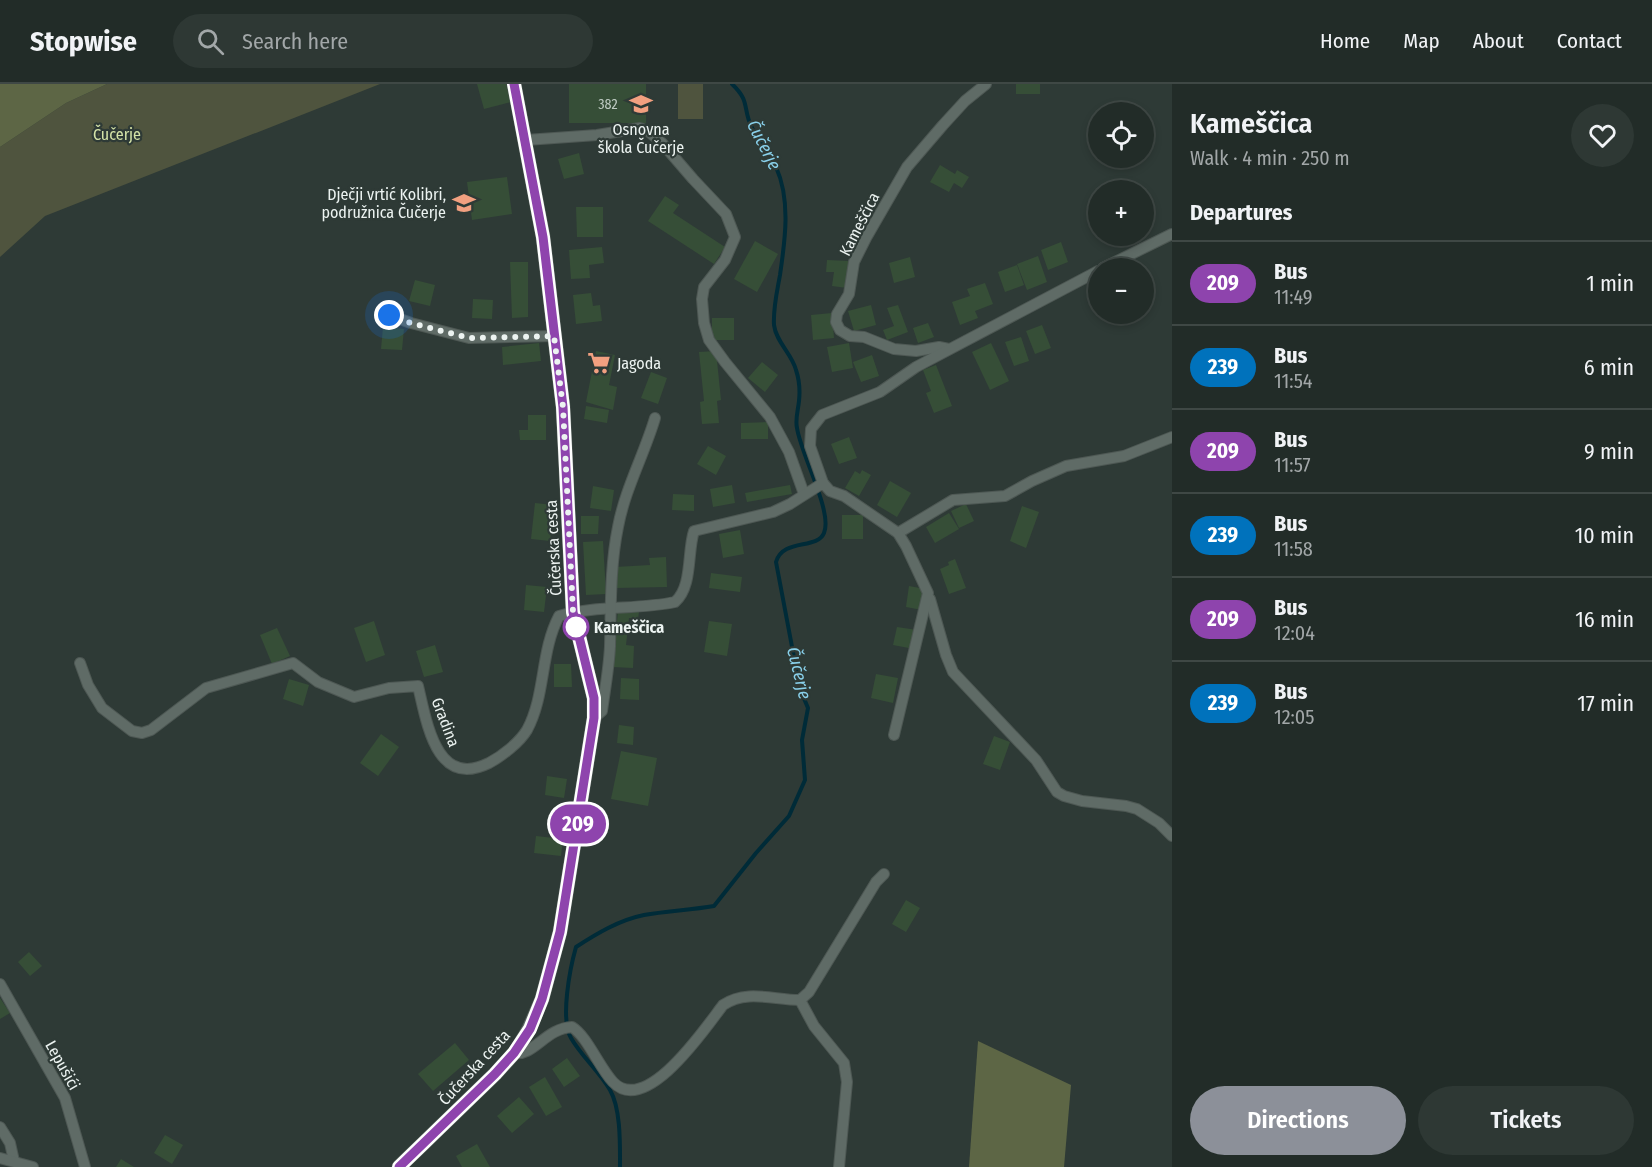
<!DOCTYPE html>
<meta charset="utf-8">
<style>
body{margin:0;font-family:"Fira Sans Condensed",sans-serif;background:#2e3834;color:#f1f3f6;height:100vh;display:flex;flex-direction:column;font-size:22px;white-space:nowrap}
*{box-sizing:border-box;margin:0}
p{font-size:20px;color:#a2a7a8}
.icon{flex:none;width:33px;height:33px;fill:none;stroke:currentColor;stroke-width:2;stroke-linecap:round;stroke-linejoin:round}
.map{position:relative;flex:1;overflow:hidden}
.panel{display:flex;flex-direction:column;background:#222c28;width:480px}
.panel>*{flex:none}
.badge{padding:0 12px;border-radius:20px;font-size:21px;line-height:39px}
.buttons{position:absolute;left:1088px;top:18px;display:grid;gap:12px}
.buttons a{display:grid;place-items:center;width:66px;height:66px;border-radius:50%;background:#222c28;box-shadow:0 3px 9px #0003,0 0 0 2px #3f4845;font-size:30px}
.you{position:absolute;width:30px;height:30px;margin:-15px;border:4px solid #fff;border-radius:50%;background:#1a73e8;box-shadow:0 0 0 9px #1a73e833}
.map>.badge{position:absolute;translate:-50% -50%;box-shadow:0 0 0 3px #fff}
h2{padding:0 18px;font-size:22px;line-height:54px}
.round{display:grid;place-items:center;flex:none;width:63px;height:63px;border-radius:32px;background:#2e3834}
.headline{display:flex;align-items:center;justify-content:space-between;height:102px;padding:0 18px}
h1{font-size:28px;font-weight:600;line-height:45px}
.action{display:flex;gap:12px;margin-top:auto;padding:12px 18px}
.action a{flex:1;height:69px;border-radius:36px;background:#8c9099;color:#fff;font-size:24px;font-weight:600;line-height:69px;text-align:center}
.action a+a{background:#2e3834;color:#f1f3f6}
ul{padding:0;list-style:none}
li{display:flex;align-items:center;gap:18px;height:84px;padding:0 18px;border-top:2px solid #3f4845}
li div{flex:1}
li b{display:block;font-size:22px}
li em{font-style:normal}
li .badge{min-width:66px;font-weight:700;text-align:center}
header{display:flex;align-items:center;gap:36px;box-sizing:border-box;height:84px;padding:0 30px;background:#222c28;border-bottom:2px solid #3f4845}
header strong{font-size:28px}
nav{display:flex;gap:33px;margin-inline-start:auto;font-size:21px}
.search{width:420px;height:54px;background:#2e3834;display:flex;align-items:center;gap:15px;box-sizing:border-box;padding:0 21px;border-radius:33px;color:#a2a7a8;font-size:22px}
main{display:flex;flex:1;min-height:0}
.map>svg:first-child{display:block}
</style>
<header>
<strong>Stopwise</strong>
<div class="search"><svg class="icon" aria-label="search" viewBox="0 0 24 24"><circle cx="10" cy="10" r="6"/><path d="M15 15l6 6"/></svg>Search here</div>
<nav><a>Home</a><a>Map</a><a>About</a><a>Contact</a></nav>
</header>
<main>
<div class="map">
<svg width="1172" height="1083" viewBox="0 0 1172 1083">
<rect width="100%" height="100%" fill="#2e3a36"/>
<g fill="#4f543e">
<polygon points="107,0 380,0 45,132 0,173 0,63 66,19"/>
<rect x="678" y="0" width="25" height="35"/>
</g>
<g fill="#5d6645">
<polygon points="0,0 107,0 66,19 0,63"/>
<polygon points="978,957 1071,1001 1064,1083 969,1083"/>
</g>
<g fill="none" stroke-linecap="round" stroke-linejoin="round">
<path stroke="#002b38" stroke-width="4" d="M620,1083C620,1061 621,1025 610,1006C599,987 582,973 571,954C560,935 570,884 576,863C596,850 619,836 644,831C667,827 691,826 714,822L756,769L789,732L805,696L802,656L808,624L800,605L776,478C783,454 817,466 824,449C833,428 801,371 797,344C795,335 798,327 799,317C800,308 799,295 796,286C792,270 776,258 774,241C773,224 777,208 780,191C785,157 791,116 776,83C770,68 758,58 752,44C742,24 751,18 732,0"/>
</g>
<g fill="#364e37">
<polygon points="477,0 506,0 511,18 484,25"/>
<rect x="569" y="0" width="77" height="39"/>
<rect x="1016" y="0" width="24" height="10"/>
<polygon points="579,69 584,90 564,95 558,75"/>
<polygon points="940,81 955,90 957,86 969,93 962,104 954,99 949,108 930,98"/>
<polygon points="507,93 512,130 472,136 467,98"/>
<polygon points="665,112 679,121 673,129 725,163 714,180 648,137"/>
<polygon points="576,123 603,123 603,153 577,153"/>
<polygon points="755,157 778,170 757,208 734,195"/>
<polygon points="1061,158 1068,178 1048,186 1041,166"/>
<polygon points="602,163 604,179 589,181 590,194 571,195 569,166"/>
<polygon points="1038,172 1047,198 1027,206 1017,180"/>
<polygon points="910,173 915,193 894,199 889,179"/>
<polygon points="827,176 849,177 847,204 832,202 834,188 826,188"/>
<polygon points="510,178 528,178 528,233 512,234"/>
<polygon points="1017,181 1024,201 1005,208 998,188"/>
<polygon points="415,196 435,201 430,222 409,217"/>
<polygon points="985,199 993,220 975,227 978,234 960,241 952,218 970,212 967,205"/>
<polygon points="591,209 593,222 600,221 602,237 576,240 573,211"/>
<polygon points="473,215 493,216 492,235 472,234"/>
<polygon points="871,221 876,241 854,247 848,227"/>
<polygon points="898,221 908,248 887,256 883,246 894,242 887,224"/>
<polygon points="832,229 834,254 813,256 811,231"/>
<rect x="712" y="234" width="22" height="22"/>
<polygon points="928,239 934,253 918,259 913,244"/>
<polygon points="1042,241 1051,264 1035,270 1026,247"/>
<polygon points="383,243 404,245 402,266 381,265"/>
<polygon points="1021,253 1029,277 1014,282 1005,258"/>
<polygon points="539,259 541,277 503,281 502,263"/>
<polygon points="849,259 853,284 832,288 827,263"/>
<polygon points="991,259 1009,297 990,306 972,268"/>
<polygon points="596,267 615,271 609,301 617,303 613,326 586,318"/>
<polygon points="716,267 721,316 717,317 719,339 702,340 700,318 704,317 699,268"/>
<polygon points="872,271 879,292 861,298 853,278"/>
<polygon points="762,278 778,291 765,308 748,294"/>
<polygon points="936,281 952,322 934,329 926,309 931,307 923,286"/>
<polygon points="651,288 667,294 658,320 641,314"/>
<polygon points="586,322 609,326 607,339 584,335"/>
<polygon points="528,331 546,331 546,356 520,356 519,346 528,346"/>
<polygon points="768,338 768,355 741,355 741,339"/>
<polygon points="849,353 857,374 839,380 831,360"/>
<polygon points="708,362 726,372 716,391 697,380"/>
<polygon points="862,386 871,391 859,412 845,404 855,387 860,390"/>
<polygon points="890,397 911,409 897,433 877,421"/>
<polygon points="732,401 735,419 713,423 710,405"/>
<polygon points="790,401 792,410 747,418 745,409"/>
<polygon points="593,402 614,406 611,427 590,424"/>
<polygon points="673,410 694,411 694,427 672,426"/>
<polygon points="535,419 554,421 550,457 531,455"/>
<polygon points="966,420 974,437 959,444 951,427"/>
<polygon points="1022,422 1039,428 1026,464 1010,457"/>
<polygon points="949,429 959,445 935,459 926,443"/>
<rect x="842" y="431" width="21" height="24"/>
<polygon points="581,432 599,432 598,450 581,450"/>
<polygon points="740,446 744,470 723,474 719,450"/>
<polygon points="603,457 606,510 586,511 583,458"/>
<polygon points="666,473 667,503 615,504 615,483 650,481 649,474"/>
<polygon points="955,475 966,504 949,510 940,485 949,481 948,478"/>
<polygon points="711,489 742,493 740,508 709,504"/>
<polygon points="526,501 547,503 544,528 524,526"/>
<polygon points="909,502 925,505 922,526 906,523"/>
<polygon points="618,526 639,528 638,535 629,534 626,561 634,562 633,584 613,583"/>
<polygon points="374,537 385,571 366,578 354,544"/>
<polygon points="709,537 732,540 727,572 704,568"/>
<polygon points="897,543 917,546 914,565 893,561"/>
<polygon points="277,544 290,572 272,580 260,551"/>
<polygon points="435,561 443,588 424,593 416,567"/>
<polygon points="554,580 571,580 572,603 554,603"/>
<polygon points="876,590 898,594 893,619 871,614"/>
<polygon points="621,594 639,595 639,616 620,615"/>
<polygon points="289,595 309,601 303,622 283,615"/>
<polygon points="619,641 634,643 633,661 617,659"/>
<polygon points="381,650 399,663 378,692 360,679"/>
<polygon points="994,652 1010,658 1000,686 983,680"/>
<polygon points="621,667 657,674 648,722 611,715"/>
<polygon points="547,692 567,695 564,714 545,711"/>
<polygon points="536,752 563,755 561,772 534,769"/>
<polygon points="906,816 920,824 906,848 892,840"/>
<polygon points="29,868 42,882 30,892 18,878"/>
<polygon points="0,914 10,929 0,935"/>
<polygon points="455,959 469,976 433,1007 418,990"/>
<polygon points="567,974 580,992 564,1003 552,985"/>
<polygon points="545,993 562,1023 546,1032 529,1003"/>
<polygon points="519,1013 534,1030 512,1049 497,1032"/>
<polygon points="165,1051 183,1061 172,1080 154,1069"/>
<polygon points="477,1060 490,1083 462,1083 456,1072"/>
<polygon points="121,1075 134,1083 116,1083"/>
</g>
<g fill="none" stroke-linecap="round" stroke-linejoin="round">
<g stroke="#4e5854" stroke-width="12">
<g id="minor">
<polyline points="526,56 597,51 640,44 648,47 662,59 693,95 726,130 735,153 725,176 704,203 702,215 704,239 709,256 725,278 770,333 789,368 804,410"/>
<polyline points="1103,184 1172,150"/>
<polyline points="389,231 411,239 469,254 554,252"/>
<polyline points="949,265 939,263 916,267 894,265 864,253 850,252 840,246 836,238 837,230 849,210 854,178 866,154 907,83 943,41 965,17 986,0"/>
<polyline points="823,399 810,362 811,345 822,331 880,308 916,283 1098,187"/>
<polyline points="898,449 953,416 1005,412 1032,397 1066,382 1124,372 1172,353"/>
<polyline points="930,515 946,571 953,588 1036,676 1057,708 1064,712 1082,717 1126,722 1137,725 1159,739 1172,752"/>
<path d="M80,579L88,601L102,624L132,647L142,649L151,646L206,604L293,579L318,598L354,613L389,604L418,602C427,639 436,705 489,679C502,672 519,659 527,646C546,611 540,568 559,532C596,521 637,526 675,518C693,502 687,468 694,447L773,428L790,420L823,399L830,407L844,412L898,449L906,462L928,509L894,651"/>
<path d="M594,634L602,627C605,605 609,584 610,562C611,523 610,482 618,443C625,405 644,371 655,334"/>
<polyline points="0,900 65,1014 85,1083"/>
<polyline points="800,916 814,942 844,979 847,998 839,1083"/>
<path d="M514,969C533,973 546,944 572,943C587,952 599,983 613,998C646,1033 706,943 723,921C747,905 773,916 800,916L809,908L876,798L884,790"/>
<polyline points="0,1043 10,1059 14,1077"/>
<polyline points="0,1074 33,1083"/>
</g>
</g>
<g stroke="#4e5854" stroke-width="15">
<polyline id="tertiary" points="399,1083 495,990 516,967 529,945 542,915 560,848 594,634 594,614 573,528 563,323 543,153 514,0"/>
</g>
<use href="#minor" stroke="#5f6b66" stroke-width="10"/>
<use href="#tertiary" stroke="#5f6b66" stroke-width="14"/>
</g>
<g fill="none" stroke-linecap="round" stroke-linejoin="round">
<g stroke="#fff" stroke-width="14">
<polyline id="line" points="399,1083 495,990 514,969 530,945 542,915 560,848 594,634 594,614 573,528 563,323 543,153 514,0"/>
</g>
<use href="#line" stroke="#8e44ad" stroke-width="9"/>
<polyline stroke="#ecf3f1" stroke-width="6" stroke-dasharray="0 10.8" points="389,231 411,239 469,254 554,252 563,323 573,528 578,550 576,543"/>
</g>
<defs>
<g id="school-bare" transform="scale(1.8)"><path d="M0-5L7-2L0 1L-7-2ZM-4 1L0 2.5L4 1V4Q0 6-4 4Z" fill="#f2a080" stroke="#2e3a36" stroke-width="2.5" paint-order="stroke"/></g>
<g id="supermarket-bare" transform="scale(1.8)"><path d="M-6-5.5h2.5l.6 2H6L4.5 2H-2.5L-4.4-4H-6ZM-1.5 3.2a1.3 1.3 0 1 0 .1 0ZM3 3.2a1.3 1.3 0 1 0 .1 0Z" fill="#f2a080" stroke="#2e3a36" stroke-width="2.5" paint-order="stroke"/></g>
</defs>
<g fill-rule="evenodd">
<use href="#school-bare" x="641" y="20"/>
<use href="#school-bare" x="464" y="119"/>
<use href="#supermarket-bare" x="599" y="279"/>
</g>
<circle fill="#fff" stroke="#8e44ad" stroke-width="3" cx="576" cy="543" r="12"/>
<g text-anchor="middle" stroke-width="4.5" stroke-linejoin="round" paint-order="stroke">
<g font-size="14" fill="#becac2">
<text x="608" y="25">382</text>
</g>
<g font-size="16" fill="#ecf3f1" stroke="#2e3a36">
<text x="641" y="51">Osnovna<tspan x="641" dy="18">škola Čučerje</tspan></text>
<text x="446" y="116" text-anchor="end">Dječji vrtić Kolibri,<tspan x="446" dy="18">podružnica Čučerje</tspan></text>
<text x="617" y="285" text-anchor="start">Jagoda</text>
</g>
<g font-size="16" fill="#d4e3a7" stroke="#2e3a36">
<text x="117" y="56">Čučerje</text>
</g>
<g font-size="16" fill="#ecf3f1" stroke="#2e3a36">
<text transform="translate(859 140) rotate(-63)" y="6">Kameščica</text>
<text transform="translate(553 464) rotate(-93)" y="6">Čučerska cesta</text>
<text transform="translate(446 638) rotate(69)" y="6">Gradina</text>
<text transform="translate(63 981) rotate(61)" y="6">Lepušići</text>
<text transform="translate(474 983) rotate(-47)" y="6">Čučerska cesta</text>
</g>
<g font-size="16" font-weight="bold" fill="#ecf3f1" stroke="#2e3a36" text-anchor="start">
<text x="594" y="549">Kameščica</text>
</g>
<g font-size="18" font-style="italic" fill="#89d0ea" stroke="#2e3a36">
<text transform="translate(764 61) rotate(63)" y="6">Čučerje</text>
<text transform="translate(799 589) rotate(76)" y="6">Čučerje</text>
</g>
</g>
</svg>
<div class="buttons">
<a><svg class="icon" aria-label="locate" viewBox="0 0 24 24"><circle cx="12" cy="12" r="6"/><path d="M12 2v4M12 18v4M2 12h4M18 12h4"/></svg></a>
<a>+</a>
<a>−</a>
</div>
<div class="you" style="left:389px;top:231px"></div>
<b class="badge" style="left:578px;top:740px;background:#8e44ad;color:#fff">209</b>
</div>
<section class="panel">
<div class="headline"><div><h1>Kameščica</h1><p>Walk · 4 min · 250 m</p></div><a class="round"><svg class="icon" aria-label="heart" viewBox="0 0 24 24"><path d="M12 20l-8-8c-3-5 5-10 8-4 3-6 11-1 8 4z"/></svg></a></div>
<h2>Departures</h2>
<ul>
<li><span class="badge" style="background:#8e44ad;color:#fff">209</span><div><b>Bus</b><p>11:49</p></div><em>1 min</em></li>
<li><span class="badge" style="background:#0072bc;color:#fff">239</span><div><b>Bus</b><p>11:54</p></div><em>6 min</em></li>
<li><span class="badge" style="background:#8e44ad;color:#fff">209</span><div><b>Bus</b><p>11:57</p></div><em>9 min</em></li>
<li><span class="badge" style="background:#0072bc;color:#fff">239</span><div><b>Bus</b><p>11:58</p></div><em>10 min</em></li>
<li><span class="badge" style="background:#8e44ad;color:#fff">209</span><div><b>Bus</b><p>12:04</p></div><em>16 min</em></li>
<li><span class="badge" style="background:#0072bc;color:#fff">239</span><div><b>Bus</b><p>12:05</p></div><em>17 min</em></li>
</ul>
<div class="action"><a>Directions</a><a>Tickets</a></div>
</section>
</main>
